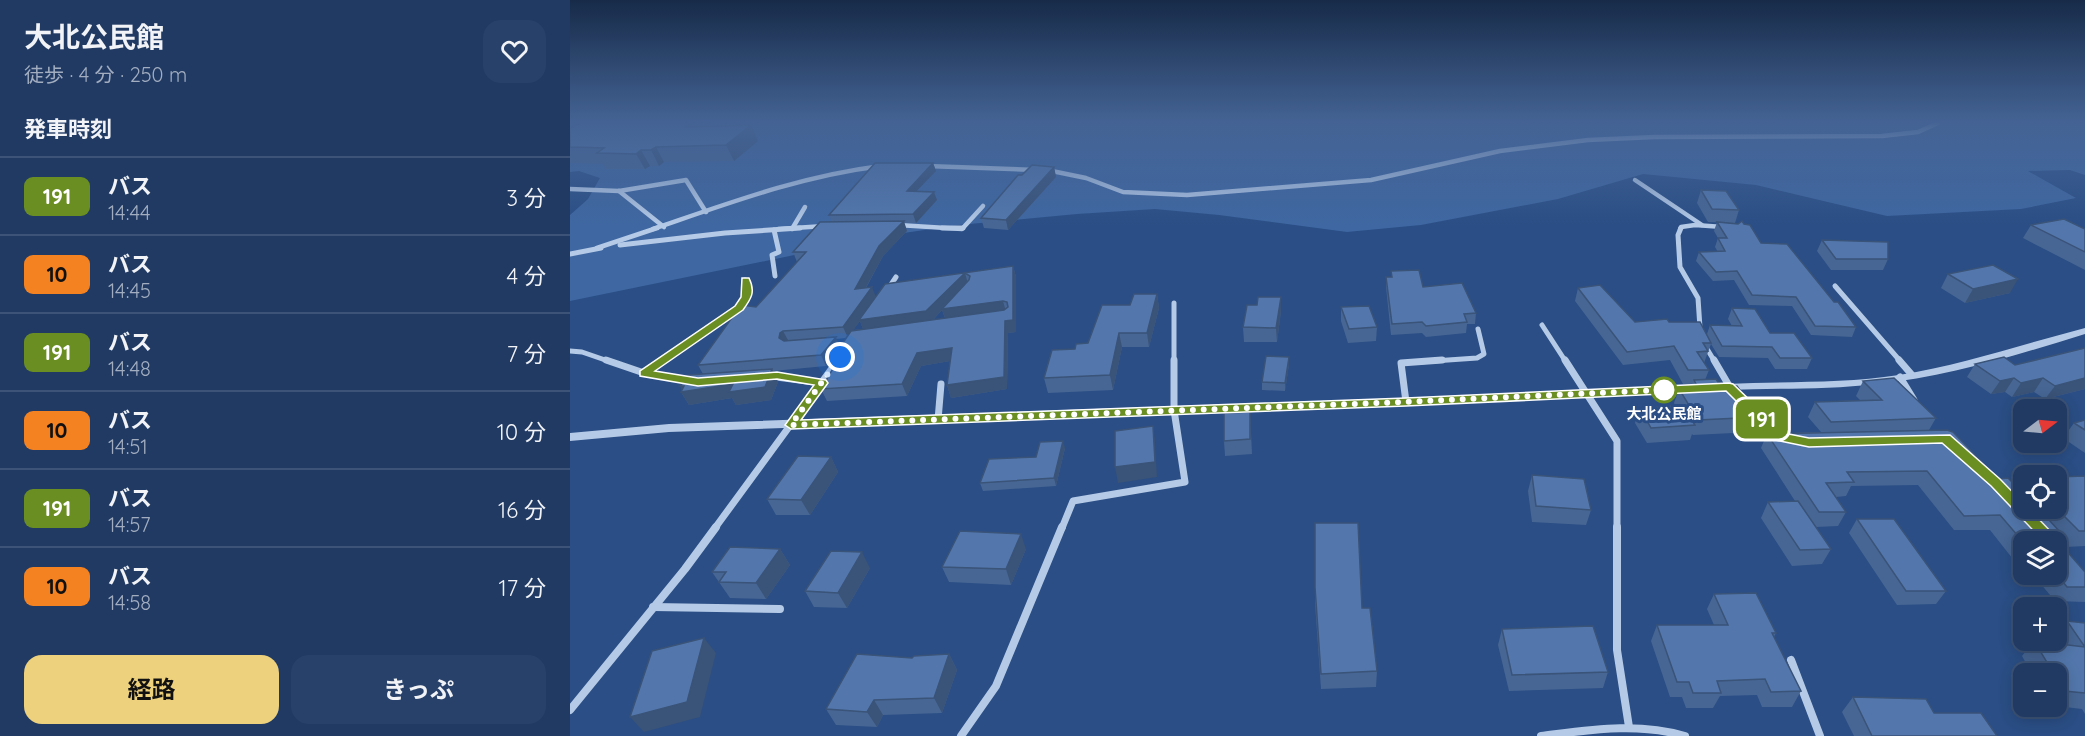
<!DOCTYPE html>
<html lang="ja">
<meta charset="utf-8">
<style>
body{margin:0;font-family:Quicksand,"Noto Sans JP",sans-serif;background:#28416a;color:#f1f3f6;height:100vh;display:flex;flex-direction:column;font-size:22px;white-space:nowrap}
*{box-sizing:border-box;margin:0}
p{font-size:20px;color:#a2adbf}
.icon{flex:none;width:33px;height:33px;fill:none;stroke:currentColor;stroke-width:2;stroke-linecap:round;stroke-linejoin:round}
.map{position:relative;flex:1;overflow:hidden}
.side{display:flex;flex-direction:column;background:#203a64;width:570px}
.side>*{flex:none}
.badge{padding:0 12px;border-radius:9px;font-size:21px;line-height:39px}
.needle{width:39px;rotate:74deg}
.fabs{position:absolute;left:1443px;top:399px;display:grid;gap:12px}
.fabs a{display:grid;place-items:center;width:54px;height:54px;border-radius:12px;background:#203a64;box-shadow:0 3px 15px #0003,0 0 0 2px #3d5478;font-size:30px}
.you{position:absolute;width:30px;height:30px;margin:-15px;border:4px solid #fff;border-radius:50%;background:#1a73e8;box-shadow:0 0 0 9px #1a73e833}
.map>.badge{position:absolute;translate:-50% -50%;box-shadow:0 0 0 3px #fff}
h2{padding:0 24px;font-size:22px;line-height:54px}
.round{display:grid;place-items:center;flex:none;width:63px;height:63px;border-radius:18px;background:#28416a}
.overview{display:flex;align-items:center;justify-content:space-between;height:102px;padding:0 24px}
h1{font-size:28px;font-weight:700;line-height:45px}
.action{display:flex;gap:12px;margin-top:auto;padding:12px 24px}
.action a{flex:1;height:69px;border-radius:18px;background:#edd17d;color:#111;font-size:24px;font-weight:700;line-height:69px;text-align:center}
.action a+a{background:#28416a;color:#f1f3f6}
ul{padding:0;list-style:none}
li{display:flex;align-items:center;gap:18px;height:78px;padding:0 24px;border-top:2px solid #3d5478}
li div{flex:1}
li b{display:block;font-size:22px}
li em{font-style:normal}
li .badge{min-width:66px;font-weight:700;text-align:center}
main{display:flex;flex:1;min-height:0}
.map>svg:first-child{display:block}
</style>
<main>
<section class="side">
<div class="overview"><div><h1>大北公民館</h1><p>徒歩 · 4 分 · 250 m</p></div><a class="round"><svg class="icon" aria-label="heart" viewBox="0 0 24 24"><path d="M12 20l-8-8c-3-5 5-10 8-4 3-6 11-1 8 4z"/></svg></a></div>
<h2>発車時刻</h2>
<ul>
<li><span class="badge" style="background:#6b8e23;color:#fff">191</span><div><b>バス</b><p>14:44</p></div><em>3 分</em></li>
<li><span class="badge" style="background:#f58220;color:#111">10</span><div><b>バス</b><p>14:45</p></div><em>4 分</em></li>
<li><span class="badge" style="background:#6b8e23;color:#fff">191</span><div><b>バス</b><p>14:48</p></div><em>7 分</em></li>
<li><span class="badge" style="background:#f58220;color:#111">10</span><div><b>バス</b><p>14:51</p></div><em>10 分</em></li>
<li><span class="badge" style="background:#6b8e23;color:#fff">191</span><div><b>バス</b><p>14:57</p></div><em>16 分</em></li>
<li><span class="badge" style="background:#f58220;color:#111">10</span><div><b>バス</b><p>14:58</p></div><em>17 分</em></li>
</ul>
<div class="action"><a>経路</a><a>きっぷ</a></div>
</section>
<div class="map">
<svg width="1515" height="736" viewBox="0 0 1515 736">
<rect width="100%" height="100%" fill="#2a4e85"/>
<polygon fill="#3f67a1" points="0,123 1515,123 1515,175 1500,170 1458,171 1506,198 1451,209 1317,216 1186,185 1073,174 988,199 851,225 777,232 649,215 585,209 507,214 389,225 327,234 0,301 0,215 18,199 30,178 9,171 0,172"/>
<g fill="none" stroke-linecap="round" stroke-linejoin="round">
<g stroke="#b5cae7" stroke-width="4.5">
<polyline points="357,166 467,170"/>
<polyline points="477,170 516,178 553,192 617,195 801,180 930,151 1018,140 1085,137 1312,136 1348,132 1368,123"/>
<polyline points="1065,180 1132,225"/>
<polyline points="0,189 49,191 116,180 136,212"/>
<polyline points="49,191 94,227"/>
<polyline points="328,225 392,229 413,206"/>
<path d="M83,229C159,203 231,176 311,166"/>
<polyline points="208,229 255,226"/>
<polyline points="222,229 235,207"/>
<polyline points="1110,229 1111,227 1125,225 1153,227"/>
</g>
<g stroke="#b5cae7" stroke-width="5">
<polyline points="372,228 393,228"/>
<polyline points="1111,228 1108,235 1110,267 1128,298 1130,328"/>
<polyline points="204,230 209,252 202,255 205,276"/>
<polyline points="50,245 155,233 230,228"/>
<polyline points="27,248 87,228"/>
<polyline points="0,254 31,248"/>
<polyline points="1265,286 1331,362"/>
<polyline points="318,289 326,277"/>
<polyline points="604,303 604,362"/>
<polyline points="972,325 996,362"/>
<polyline points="1134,344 1145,362"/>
<polyline points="0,351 12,352 41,362"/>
<polyline points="90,362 169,308 176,295 175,280"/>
<polyline points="267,362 273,353"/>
<polyline points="849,362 907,358 914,354 908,329"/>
</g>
<g stroke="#b5cae7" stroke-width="7">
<polyline points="36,360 74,373 123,381"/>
<polyline points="995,360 1047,441 1047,528"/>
<polyline points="1144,360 1161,389"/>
<polyline points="1329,360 1342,375"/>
<polyline points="74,373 93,360"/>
<polyline points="199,376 252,383"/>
<polyline points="1330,377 1344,400"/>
<polyline points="836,402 831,363 872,360"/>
<polyline points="1182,408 1210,437"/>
<polyline points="368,420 371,384"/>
<polyline points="145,528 268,360"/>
<polyline points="492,528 503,501 615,482 604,410 604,360"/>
</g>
<g stroke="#b5cae7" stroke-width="8">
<polyline points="1047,527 1047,650 1059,727"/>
<polyline points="83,607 210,609"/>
<polyline points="1221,660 1250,736"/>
<polyline points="0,710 115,569 146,527"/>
<polyline points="391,736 426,686 492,527"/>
<path d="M971,736C1020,730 1067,722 1115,736"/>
</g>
<g fill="#b5cae7" fill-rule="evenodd">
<path d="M1515,328V334C1447,355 1377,377 1307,384C1257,390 1206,388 1156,390L1151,387L1156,384C1214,381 1272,384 1329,375C1393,365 1453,344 1515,328Z"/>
<polygon points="1122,386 1126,387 1127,389 1126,391 836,406 99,432 0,441 0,433 99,424 836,398"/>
</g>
</g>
<g fill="#476694" fill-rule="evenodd">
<polygon points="120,124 121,127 188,141 164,161 94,162 89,166 80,166 75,169 36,169 33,164 0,163 0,128"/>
<path d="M363,163L366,171L347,191L364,192L367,200L346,223H334L337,231L313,256L296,288L306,297L315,284L443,266L446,277V332L438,333L437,389L381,398L377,385L380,361L351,366L337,396L257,401L251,389L268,360L266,354L256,366L203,371L208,382L201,400L166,405L162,398L119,405L111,392L112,389L110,386L133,374L128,365L186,307L227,262L223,252L262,222L259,215ZM372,310L375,318L363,320ZM290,321L293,329L283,330ZM276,338L270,347L266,339Z"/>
<polygon points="484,167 486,177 438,230 414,228 411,218 452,175"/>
<polygon points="1131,190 1169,210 1165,223 1138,222 1127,203"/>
<polygon points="1147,222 1191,243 1264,302 1286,327 1282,337 1241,335 1222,306 1179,305 1164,280 1143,281 1126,261 1129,252 1148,252 1145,247 1148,238 1144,231"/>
<polygon points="1461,225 1515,229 1515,270 1453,238"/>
<polygon points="1252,240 1318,259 1313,270 1261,270 1247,251"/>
<polygon points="821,271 906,313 905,324 897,324 896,333 856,337 852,333 821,335 816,287 816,277 821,277"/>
<polygon points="1378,274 1440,293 1395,303 1371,288"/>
<polygon points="1008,288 1065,322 1137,334 1140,325 1162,326 1158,319 1162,308 1200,333 1242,358 1237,369 1205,369 1198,358 1149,357 1141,344 1134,363 1139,370 1135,380 1151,387 1190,417 1183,432 1123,435 1122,434 1120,440 1077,443 1065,423 1070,408 1105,405 1104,403 1109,389 1121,388 1123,384 1113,384 1100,360 1053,365 1005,301"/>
<polygon points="587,294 589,308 579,347 552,347 543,390 478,393 474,378 505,349 518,343 560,305"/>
<polygon points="687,305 711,311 707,342 674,342 673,327"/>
<polygon points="771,307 807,327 806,341 778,343 771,321"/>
<polygon points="1515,348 1515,389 1475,399 1464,392 1442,397 1435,392 1421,394 1397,377 1405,364 1445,365"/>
<polygon points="719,357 719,364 715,391 692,390 692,382"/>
<polygon points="1293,381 1366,418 1359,430 1428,479 1447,487 1454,478 1454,508 1486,508 1515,476 1515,546 1496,547 1487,538 1486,539 1515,572 1515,602 1485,601 1465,577 1457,577 1455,574 1486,574 1486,542 1454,542 1454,573 1420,530 1384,530 1348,485 1281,486 1276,496 1266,497 1276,512 1268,526 1246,527 1261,549 1252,564 1222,566 1191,518 1198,502 1225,501 1191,448 1197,434 1251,432 1238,417 1245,402 1290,400 1286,396"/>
<polygon points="680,412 682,454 655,456 654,441"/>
<polygon points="1515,420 1515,453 1493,438 1504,423"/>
<polygon points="495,448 486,486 413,491 410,483 466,457"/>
<polygon points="261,457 268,472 240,515 206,515 197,499"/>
<polygon points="962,475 1021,510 1016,525 962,522 958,491"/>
<polygon points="1287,519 1376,591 1366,604 1327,605 1279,533"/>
<polygon points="745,523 792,608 807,671 806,687 751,689 745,603"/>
<polygon points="210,549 220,565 196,599 160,598 142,572"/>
<polygon points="456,549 441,585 379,582 372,567"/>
<polygon points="300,568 277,608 244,607 235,591"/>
<polygon points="1144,594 1206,633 1204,637 1231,691 1222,707 1192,707 1187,695 1150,696 1143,708 1116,708 1112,697 1100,697 1081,641 1087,625 1144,625 1137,609"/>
<polygon points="1497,621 1515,623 1515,714 1512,709 1486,706 1486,674 1462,674 1452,656 1464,641 1490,644 1486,639 1486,633"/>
<polygon points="932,629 1038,672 1033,688 939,691 928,645"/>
<polygon points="379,654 387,670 372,713 313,715 307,727 266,725 256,709 342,658"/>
<polygon points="1283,697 1364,713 1427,736 1284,736 1272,712"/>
</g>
<g fill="#3a5378">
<polygon points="181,125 188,141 164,161 156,145"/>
<polygon points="86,147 94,162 89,166 81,150"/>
<polygon points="71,150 80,166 75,169 66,154"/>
<polygon points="363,163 366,171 339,199 337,191"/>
<polygon points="484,167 486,177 438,230 436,220"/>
<polygon points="364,192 367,200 346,223 343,214"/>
<polygon points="334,221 337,231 313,256 289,300 285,289 309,246"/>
<polygon points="443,266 446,277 446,332 438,333 437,389 381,398 377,385 435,321 443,320"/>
<polygon points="395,273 398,284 433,301 436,312 376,320 372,310 360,323 294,332 290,321 278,338 273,327 302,287 306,297"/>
<polygon points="1448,279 1440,293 1395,303 1403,289"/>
<polygon points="587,294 589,308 579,347 577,333"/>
<polygon points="711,297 711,311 707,342 706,328"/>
<polygon points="213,331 219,342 215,344 209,338 210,333"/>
<polygon points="549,333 552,347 543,390 540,375"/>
<polygon points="266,337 270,349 256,366 251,355"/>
<polygon points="382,348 386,360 351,366 337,396 332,384 347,353"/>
<polygon points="719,357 719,364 715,391 715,383"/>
<polygon points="202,369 208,382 201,400 166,405 162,398 119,405 111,392 114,392 110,386 163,384"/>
<polygon points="1444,378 1435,392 1421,394 1430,381"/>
<polygon points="1473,378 1464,392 1442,397 1451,383"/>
<polygon points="1515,378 1515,389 1475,399 1485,386"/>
<polygon points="583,426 585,442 587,477 548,483 545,467"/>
<polygon points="493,441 495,448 486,486 484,478"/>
<polygon points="261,457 268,472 240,515 231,500"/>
<polygon points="451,534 456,549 441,585 436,569"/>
<polygon points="210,549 220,565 196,599 186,583"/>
<polygon points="292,552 300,568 277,608 268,593"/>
<polygon points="134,638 146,653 130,717 74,732 60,717"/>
<polygon points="379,654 387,670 372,713 364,698"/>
<polygon points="304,700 313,715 307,727 297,712"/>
</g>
<g fill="#5377ac" stroke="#3a5378" stroke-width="1.5">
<polygon points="11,123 113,123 120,124 116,127 181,125 156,145 86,147 81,150 71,150 66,154 27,153 34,148 0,147 0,128"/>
<polygon points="305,163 363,163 337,191 364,192 343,214 259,215"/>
<polygon points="462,165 484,167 436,220 411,218 448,175 452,175"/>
<polygon points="1131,190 1156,191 1169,210 1142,209"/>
<polygon points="1494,219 1515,229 1515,252 1461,225"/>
<polygon points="334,221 309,246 285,289 302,287 273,327 213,331 210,333 209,338 214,341 266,337 251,355 128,365 171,305 186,307 236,252 223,252 250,222"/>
<polygon points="1172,221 1174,224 1180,225 1191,243 1217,244 1264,302 1268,302 1286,327 1245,326 1226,297 1182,295 1167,271 1146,272 1129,252 1155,251 1148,238 1157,238 1147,222 1168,224"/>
<polygon points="1252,240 1318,242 1318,259 1266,259"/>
<polygon points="1423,265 1448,279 1403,289 1378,274"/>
<polygon points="443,266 443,320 435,321 434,377 377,385 382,348 347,353 332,384 251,389 272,353 266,353 281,331 434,310 438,307 437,302 433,301 372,309 399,280 400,276 395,273 356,311 289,320 315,284"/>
<polygon points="849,270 853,287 892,283 906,313 894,314 897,322 856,326 852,322 822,324 816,277 822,277 821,271"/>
<polygon points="1030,285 1065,322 1097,319 1099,322 1130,322 1141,343 1133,343 1138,351 1127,352 1139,370 1118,370 1104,346 1057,352 1008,288"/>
<polygon points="564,294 587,294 577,333 549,333 540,375 474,378 482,350 505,349 506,344 518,343 532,305 560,305"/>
<polygon points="688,297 711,297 706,328 673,327 677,305 687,305"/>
<polygon points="799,306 807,327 779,329 771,307"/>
<polygon points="1162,308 1185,309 1200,333 1224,333 1242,358 1210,358 1202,347 1152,346 1140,325 1172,326"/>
<polygon points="1515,348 1515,378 1485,386 1473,378 1451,383 1444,378 1430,381 1405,364 1434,357 1445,365"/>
<polygon points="696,356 719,357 715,383 692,382"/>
<polygon points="202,369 195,387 159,392 163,384 111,392 114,386 110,386 119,375"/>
<polygon points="1324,378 1366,418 1261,422 1245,402 1312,400 1293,381"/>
<polygon points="1146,379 1151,387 1167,386 1190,417 1128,420 1109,389 1128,388 1124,380"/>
<polygon points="1112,405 1125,425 1081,428 1070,408"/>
<polygon points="680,412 680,439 654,441 654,413"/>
<polygon points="1515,420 1515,430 1504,423"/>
<polygon points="583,426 585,462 545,467 545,431"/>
<polygon points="1377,430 1383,432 1428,479 1438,478 1454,494 1454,508 1468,508 1491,533 1481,533 1515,572 1515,587 1497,587 1486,573 1486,542 1454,542 1454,543 1430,515 1394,516 1357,471 1277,472 1284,482 1256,483 1276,512 1249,512 1197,434"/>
<polygon points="493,441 484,478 410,483 419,459 466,457 470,442"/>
<polygon points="228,456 261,457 231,500 197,499"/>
<polygon points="962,475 1014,479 1021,510 966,506"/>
<polygon points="1515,476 1515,531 1509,531 1486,508 1486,477"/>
<polygon points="1228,501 1261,549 1230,550 1198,502"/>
<polygon points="1287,519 1324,519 1376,591 1336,591"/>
<polygon points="745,523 788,523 792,608 800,608 807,671 751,674 745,587"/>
<polygon points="390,531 451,534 436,569 372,567"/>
<polygon points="160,547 210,549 186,583 149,582 156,572 142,572"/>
<polygon points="261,551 292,552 268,593 235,591"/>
<polygon points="1186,593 1206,633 1202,633 1231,691 1201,692 1195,679 1147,681 1151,693 1123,693 1119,682 1107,682 1087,625 1158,625 1144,594"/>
<polygon points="1497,621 1515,623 1515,693 1494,691 1486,678 1486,674 1484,674 1464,641 1515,647"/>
<polygon points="1023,626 1038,672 942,675 932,629"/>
<polygon points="134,638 117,702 60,717 82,651"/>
<polygon points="287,654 342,658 344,656 379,654 364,698 304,700 297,712 256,709"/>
<polygon points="1283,697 1356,699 1364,713 1411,713 1427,736 1302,736"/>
</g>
<linearGradient id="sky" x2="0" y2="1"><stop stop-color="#172b49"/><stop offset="0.54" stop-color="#446394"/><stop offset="1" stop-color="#446394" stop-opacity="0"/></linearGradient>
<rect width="1515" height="226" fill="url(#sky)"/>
<path fill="#6b8e23" stroke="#fff" stroke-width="1.5" d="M172,278H179C186,292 181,299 173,310L85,371L128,378L207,372L256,380L258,383L231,420L836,398L1159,383L1163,384L1214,433L1239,438L1380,435L1430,479L1491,542L1488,546H1478L1421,486L1372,443L1239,447L1210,441L1205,440L1156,391L836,406L221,429L215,425L244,385L207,379L128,386L70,376V371L165,306L171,297Z"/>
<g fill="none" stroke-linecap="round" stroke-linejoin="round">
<polyline stroke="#fff" stroke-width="6" stroke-dasharray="0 10.8" points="270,357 221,425 836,402 1094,390"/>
</g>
<circle fill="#fff" stroke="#6b8e23" stroke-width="3" cx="1094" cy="390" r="12"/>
<g text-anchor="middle" stroke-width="6" stroke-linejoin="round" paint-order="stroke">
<g font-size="15" font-weight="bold" fill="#fff" stroke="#2a4e85">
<text x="1094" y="419">大北公民館</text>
</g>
</g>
</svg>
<div class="fabs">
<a><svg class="needle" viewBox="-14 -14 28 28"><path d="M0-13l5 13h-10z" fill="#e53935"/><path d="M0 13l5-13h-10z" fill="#a2adbf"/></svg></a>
<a><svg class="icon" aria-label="locate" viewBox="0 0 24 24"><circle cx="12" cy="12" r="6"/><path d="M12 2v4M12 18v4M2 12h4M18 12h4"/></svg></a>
<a><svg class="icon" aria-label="layers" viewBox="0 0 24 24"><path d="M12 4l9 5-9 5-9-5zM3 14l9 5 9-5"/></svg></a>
<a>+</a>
<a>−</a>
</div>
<div class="you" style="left:270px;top:357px"></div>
<b class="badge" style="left:1192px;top:419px;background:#6b8e23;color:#fff">191</b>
</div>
</main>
